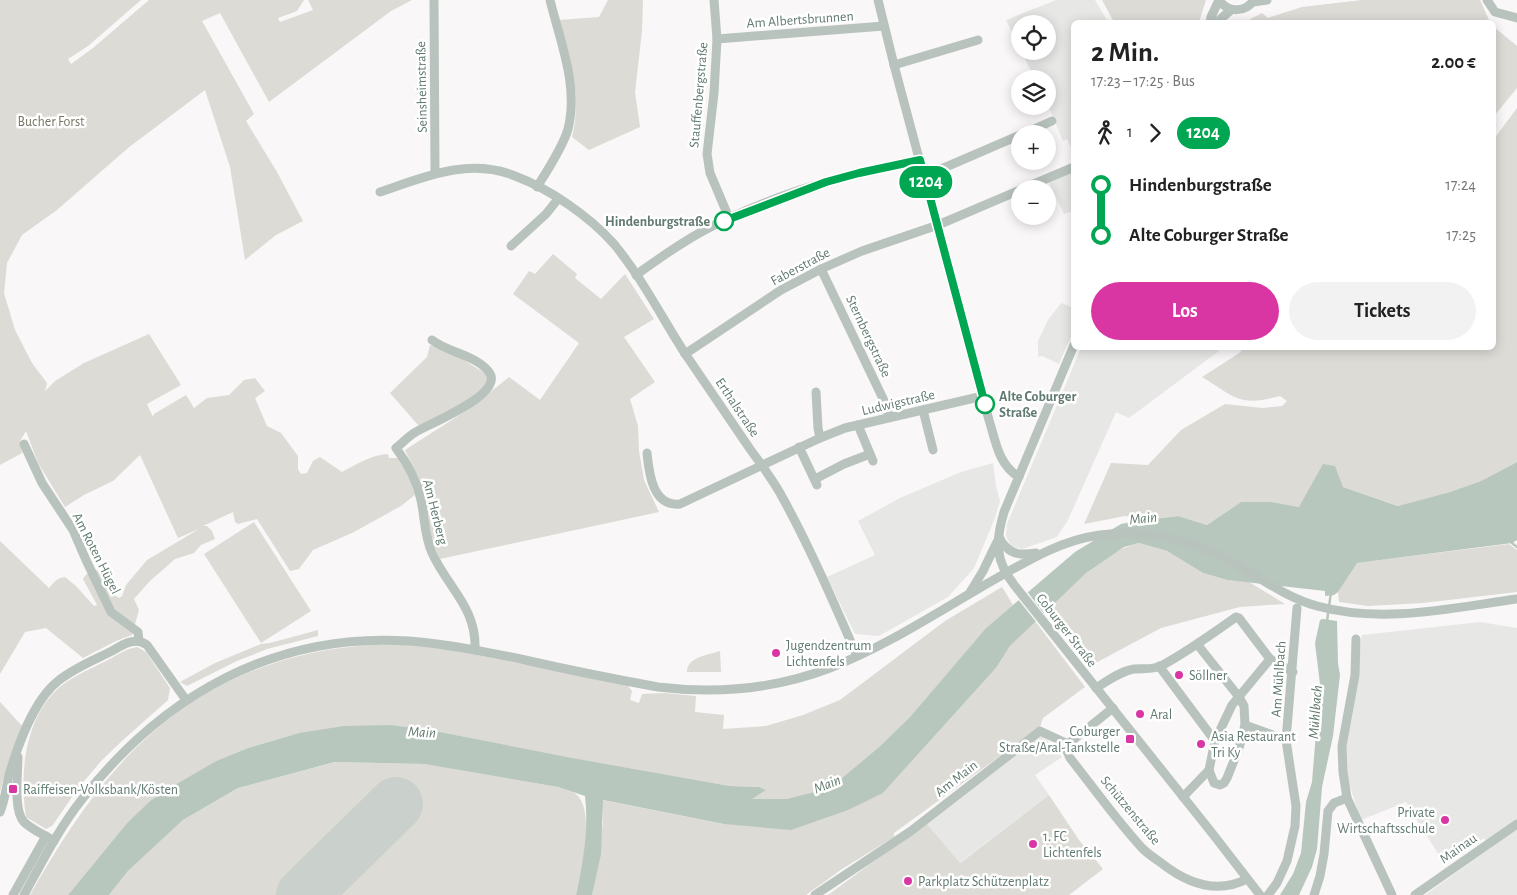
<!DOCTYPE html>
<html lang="de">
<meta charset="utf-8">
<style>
body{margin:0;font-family:"Alegreya Sans",sans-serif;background:#f2f2f2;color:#222;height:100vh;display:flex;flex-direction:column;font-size:19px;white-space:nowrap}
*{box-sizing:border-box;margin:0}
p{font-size:16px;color:#767676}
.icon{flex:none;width:28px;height:28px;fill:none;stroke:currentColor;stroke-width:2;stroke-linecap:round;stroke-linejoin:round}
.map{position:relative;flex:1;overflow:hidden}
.details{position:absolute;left:1071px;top:20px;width:425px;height:330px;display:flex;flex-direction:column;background:#fff;border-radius:8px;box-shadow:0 2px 12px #0003}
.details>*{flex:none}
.badge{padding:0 10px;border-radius:16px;font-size:18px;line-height:32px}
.controls{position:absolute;left:1011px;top:15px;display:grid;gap:10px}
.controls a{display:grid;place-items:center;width:45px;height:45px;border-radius:50%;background:#fff;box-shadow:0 2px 12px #0003;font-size:25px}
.map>.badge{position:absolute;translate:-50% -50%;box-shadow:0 0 0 2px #fff}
.legs{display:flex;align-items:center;gap:8px;height:55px;padding:0 20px;font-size:16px}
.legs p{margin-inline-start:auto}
.overview{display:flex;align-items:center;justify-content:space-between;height:85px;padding:0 20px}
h1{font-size:28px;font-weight:700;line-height:38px}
.primary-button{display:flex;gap:10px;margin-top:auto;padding:10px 20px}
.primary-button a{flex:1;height:58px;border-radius:30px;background:#d936a4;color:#fff;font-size:20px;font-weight:700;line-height:58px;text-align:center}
.primary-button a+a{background:#f2f2f2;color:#222}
ul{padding:0 20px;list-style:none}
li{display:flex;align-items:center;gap:18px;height:50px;font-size:19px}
li i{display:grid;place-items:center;width:8px;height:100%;margin:0 6px;background:currentColor}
li i::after{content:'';width:12px;height:12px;margin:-6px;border:4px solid;border-radius:50%;background:#fff}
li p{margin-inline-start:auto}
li:first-child i{background:linear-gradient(#0000 50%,currentColor 0)}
li:last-child i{background:linear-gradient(currentColor 50%,#0000 0)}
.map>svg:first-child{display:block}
</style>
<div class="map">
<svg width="1517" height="895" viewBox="0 0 1517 895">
<rect width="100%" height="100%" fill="#f9f7f7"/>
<g fill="#e7e8e6">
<polygon points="1056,0 1095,0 1108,22 1074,22 1074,154 1067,139 1063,141 1048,105 1048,79 1035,79 1021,51 1048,51 1048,24 1020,24 1020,49 1006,20"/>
<polygon points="1074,170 1074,211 1064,214 1049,183"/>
<polygon points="1061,303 1074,308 1074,330 1059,364 1042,356 1038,357 1038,341 1048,320"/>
<polygon points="1081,348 1223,348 1129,418 1116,412 1068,520 1057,537 1022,549 1011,546 1006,536 1007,524"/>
<polygon points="993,463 996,486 1000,501 995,518 974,568 948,597 879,636 855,634 827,577 875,555 858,521 900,498 961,472"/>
<polygon points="1480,622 1517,628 1517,895 1425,895 1492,847 1484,838 1445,865 1406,802 1361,820 1346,774 1345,755 1362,635"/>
<polygon points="1041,733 1062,757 1035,775 1049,795 959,863 926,823"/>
</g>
<g fill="#dddbd6">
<path d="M0,0H141L88,46L68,59L71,64L93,48L149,0H304L297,11L278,18L280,22L313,10L308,0H412L391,11L269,102L220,13L202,21L254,114L246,121L277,172L303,221L276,235L245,260L230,167L205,90L128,148L57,210L22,235L7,263L4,293L15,330L32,363L47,383L45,391L55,381L84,363L149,334L181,385L147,404L153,417L154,414L186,395L194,408L207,398L229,395L244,380L255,378L265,391L255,398L267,426L281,433L298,456V469L301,474L307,473L313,461L320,457L342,472C357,464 371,455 388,454L389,458H399L406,467L416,494L401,506L354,532L313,550L299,569L290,571L257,519L238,524L235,522L233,512L203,526H207L212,531L215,539L201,545L194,553L175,559L150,581L134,599L139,610L132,635L116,641L83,658L46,628L25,632L0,674V541L49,588C54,582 57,578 65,577L76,586L94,606L97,605L83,579C91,567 94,569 107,573L115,595L119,598L122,596L126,585L147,560L199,529L178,538L140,455L113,481L84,495L65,507L38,463L26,431L20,441L22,453L0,465Z"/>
<path d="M608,0H643L642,31L635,92L640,127L589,150L572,137C583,96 570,59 558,20L599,17Z"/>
<polygon points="1102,0 1206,0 1199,22 1114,22"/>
<polygon points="1362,0 1480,0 1490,22 1245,22 1262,13 1268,18 1302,7"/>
<polygon points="1494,27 1517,46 1517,88 1494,116"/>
<path d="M1517,108V462L1481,481L1450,492L1399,506L1343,487L1335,467L1299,507L1272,502H1241L1207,525L1178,516L1151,519L1125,516L1084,524L1111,463L1148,465L1181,430L1225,404L1263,408L1282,406L1287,401L1280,396C1268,399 1256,402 1244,400C1229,397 1215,384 1202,377L1238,354L1244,348H1494V139Z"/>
<polygon points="553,254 577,274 575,278 601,299 625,274 654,319 624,337 655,382 630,399 638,426 639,451 644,480 659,512 440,559 430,537 425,497 418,476 405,450 472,407 509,377 540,400 579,343 513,294 529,271 535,274"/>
<path d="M430,345L459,357L486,374L488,381C480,401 440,416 421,426L418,425L390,393L427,357Z"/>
<polygon points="254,522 311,611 261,643 204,554"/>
<path d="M1139,543L1167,551L1203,573L1227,580L1249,582L1285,604L1240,607L1161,628L1090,666L1053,617L1050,607C1076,582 1103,552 1139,543Z"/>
<polygon points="1509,544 1517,550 1517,592 1423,603 1368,606 1339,602 1338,592 1356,563"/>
<path d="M1002,587L1013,605L986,628L909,718L879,747L830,788L786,799H751L765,790L759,787L730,786L538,752L435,731L392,725L299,733L248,748L216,761L150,801L127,823L68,895H30C98,774 173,682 316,652C343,647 386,642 414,645C486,655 556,671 628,686L632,691L630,700L639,703L642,694L665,693L696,696L695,712L724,715L723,729L766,726L803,715L840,700L945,621Z"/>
<polygon points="1035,621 1085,687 1043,718 1040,727 894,833 894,837 842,869 806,895 592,895 603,823 602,800 724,824 883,793 996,668 1010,646"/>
<polygon points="318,630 318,636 267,649 237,661 187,686 180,682 215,663 261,644 270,643"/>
<path d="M137,647L146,652L170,688L168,700L124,739L102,760L79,787L52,826L46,829L26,817C19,772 25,712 65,683C78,674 92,668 106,661C118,655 122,650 137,647Z"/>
<path d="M720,651L721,672H687C687,657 708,655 720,651Z"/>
<polygon points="0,702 23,727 3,780 0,792"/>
<path d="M336,762L424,764L558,787C563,789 572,791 576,794C596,811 581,872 576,895H109L128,871L183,820L238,788Z"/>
<polygon points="1049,795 1079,840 1103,869 1069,895 828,895 926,823 960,863"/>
</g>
<g fill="#b7c7bd">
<path d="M1517,462V540L1512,543L1357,563L1338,592L1334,595L1325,596V591L1227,580L1203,573L1167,551L1139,543L1124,547L1086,573L1010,646L996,668L883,793L848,810L791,830L724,824L603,800L601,854L592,895H576C583,862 589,830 585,796L558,787L424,764L335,762L238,788L183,820L128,871L109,895H68L127,823L150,801L170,788L216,761L248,748L299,733L344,726L392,725L435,731L567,757L730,786L759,787L766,790L752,799H786L830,788L879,747L909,718L986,628L1075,552L1121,524L1137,521L1178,516L1207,525L1241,502H1272L1299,507L1323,464L1335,466L1343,487L1398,506L1450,492L1481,481Z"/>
<polygon points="1323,619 1337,621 1338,663 1340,675 1333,736 1322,787 1317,849 1312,867 1299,895 1280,895 1293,874 1301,853 1306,802 1312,782 1320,684 1315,643 1320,620"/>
</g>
<polygon fill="#f9f7f7" points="1026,590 1045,615 1037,623 1017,598"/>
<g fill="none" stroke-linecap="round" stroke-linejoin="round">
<g stroke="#b7c7bd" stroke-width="2.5">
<polyline points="1512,543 1517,547"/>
<polyline points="1327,621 1331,592"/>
</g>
<polyline stroke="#cad0cc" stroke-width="54" points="303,895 396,804"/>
<g stroke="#b9c3be" stroke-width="9">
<polyline points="714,0 717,39 714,93 707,154 710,173 729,218"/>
<path d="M878,0L894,65L989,420C996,442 998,464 1019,477"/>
<path d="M1219,0C1228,13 1245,13 1254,0"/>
<polyline points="1487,0 1495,12 1517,18"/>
<polyline points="434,1 435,173"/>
<polyline points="1253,2 1267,0"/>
<polyline points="1210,22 1211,17 1219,0"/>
<polyline points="1217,22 1231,10"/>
<polyline points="717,39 884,26"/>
<polyline points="894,65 978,40"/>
<polyline points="1023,134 1052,121"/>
<polyline points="925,176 1020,135"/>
<path d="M537,187C547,171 563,147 568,129C579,86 560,41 550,0"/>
<polyline points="1022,189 1074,167"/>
<path d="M380,192C424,177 469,157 515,176C550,189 589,216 614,244C642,278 662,318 686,355C707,386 729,418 750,449C760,463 771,477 780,493C809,545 833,601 857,656"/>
<polyline points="511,246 546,214 558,199"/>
<polyline points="821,269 887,407 889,417"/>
<path d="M636,275C658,259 679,244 703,231C769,196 847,173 920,160"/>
<path d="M432,340C449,353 476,355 489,372C506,394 428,424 414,433C408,437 402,443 396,448C408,464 417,480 421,500C425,518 424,535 432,553C448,588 477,608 475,650"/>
<path d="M1074,345L1004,512C995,542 995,561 1015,586L1212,833L1260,895"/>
<polyline points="685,354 781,290 821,269 862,251 938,225 1020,190"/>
<polyline points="816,392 818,428 820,438"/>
<polyline points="923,410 933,450"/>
<polyline points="858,425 873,461"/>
<polyline points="24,444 42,483 73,530 86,560 111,612 138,632 139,641"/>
<polyline points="799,447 817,485"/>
<path d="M647,453C649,474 653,507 680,504L820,438L845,428L983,396"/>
<polyline points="815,479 844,464 870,454"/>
<path d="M999,537C1007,554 1019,556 1036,553"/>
<polyline points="969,594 983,571 997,542"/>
<polyline points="1356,639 1355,675 1342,746 1343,772 1347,798 1392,895"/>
<polyline points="1197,644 1239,697 1244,706 1245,725 1239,748 1227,778 1224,783 1220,785 1214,783 1209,770"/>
<polyline points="1159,666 1215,741"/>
<path d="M1096,688C1107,681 1121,671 1134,669C1143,668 1152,670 1161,666C1187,652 1212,634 1236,617L1239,618L1270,659L1293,672"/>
<polyline points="1245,725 1286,740"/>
<path d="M1068,744L1067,751L1070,758C1093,787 1117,821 1142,848C1147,853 1154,858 1160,862C1185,882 1216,895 1247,879"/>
<path d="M18,757C18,772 13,811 24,822C32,830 45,835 54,841"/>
<polyline points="1183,797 1209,770 1215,741 1232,705 1270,659"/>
<path d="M0,812C5,800 6,788 9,775C18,745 33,701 58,681C74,668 94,660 112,651C122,645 136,636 147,645L186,700"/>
<polyline points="13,895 46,836"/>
<path d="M24,895C42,862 59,828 83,798C164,695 275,632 409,641C448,644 487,652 525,660C569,670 614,679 658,687C716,694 775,689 830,668C884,647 933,615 983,586C1021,565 1056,541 1100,535C1145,529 1193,539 1232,562C1261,578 1285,597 1317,606C1383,624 1451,608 1517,599"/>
<polyline points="815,895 911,831 1040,731 1068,744 1113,708"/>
<polyline points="1268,895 1277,883 1287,861 1295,826 1296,806 1286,740 1297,608"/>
<polyline points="1314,895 1320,876 1324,854 1328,811 1334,803 1347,798"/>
<polyline points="1415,895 1517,824"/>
</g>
</g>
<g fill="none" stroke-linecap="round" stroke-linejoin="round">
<g stroke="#fff" stroke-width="11">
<polyline id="line-1" points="724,221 826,182 859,173 920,160 985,404"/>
</g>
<use href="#line-1" stroke="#00a651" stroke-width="8"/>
</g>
<g fill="#fff" stroke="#00a651" stroke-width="2.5">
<circle cx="724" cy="221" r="9"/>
<circle cx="985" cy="404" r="9"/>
</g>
<g fill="#d936a4" stroke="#fff" stroke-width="2">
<circle cx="776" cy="653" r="5"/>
<circle cx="1179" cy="675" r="5"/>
<circle cx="1140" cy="714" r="5"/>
<rect x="1125" y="734" width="10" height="10" rx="2.5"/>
<circle cx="1201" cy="744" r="5"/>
<rect x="8" y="784" width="10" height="10" rx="2.5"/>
<circle cx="1445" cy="820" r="5"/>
<circle cx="1033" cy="844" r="5"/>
<circle cx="908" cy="881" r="5"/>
</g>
<g text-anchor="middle" stroke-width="5" stroke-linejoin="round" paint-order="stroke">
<g font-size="14" fill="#617a6f" stroke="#fff">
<text transform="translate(800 19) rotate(-4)" y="5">Am Albertsbrunnen</text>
<text transform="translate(421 87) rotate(-91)" y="5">Seinsheimstraße</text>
<text transform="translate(698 95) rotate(-85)" y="5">Stauffenbergstraße</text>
<text transform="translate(800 266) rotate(-28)" y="5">Faberstraße</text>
<text transform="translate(869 336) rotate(65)" y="5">Sternbergstraße</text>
<text transform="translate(898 402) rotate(-13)" y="5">Ludwigstraße</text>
<text transform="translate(738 407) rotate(56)" y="5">Erthalstraße</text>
<text transform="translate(436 512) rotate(76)" y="5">Am Herberg</text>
<text transform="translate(97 553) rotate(63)" y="5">Am Roten Hügel</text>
<text transform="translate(1067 630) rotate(52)" y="5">Coburger Straße</text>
<text transform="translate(1278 679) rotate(-86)" y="5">Am Mühlbach</text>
<text transform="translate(956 778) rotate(-38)" y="5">Am Main</text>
<text transform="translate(1131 810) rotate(50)" y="5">Schützenstraße</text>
<text transform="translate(1458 848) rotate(-35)" y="5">Mainau</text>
</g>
<g font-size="14" fill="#787664" stroke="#fff">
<text x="51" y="126">Bucher Forst</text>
</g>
<g font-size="14" font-weight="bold" fill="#617a6f" stroke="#fff" text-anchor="end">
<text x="710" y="226">Hindenburgstraße</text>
<text x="999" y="401" text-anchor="start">Alte Coburger<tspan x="999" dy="16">Straße</tspan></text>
</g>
<g font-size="14" fill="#617a6f" stroke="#fff" text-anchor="start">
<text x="786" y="650">Jugendzentrum<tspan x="786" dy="16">Lichtenfels</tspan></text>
<text x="1189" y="680">Söllner</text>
<text x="1150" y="719">Aral</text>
<text x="1120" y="736" text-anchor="end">Coburger<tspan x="1120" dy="16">Straße/Aral-Tankstelle</tspan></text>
<text x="1211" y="741">Asia Restaurant<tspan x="1211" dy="16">Tri Ky</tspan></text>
<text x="23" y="794">Raiffeisen-Volksbank/Kösten</text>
<text x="1435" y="817" text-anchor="end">Private<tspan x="1435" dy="16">Wirtschaftsschule</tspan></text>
<text x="1043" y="841">1. FC<tspan x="1043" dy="16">Lichtenfels</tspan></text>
<text x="918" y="886">Parkplatz Schützenplatz</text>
</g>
<g font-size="15" font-style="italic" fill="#607a6a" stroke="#fff">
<text transform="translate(1143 518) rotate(-6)" y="5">Main</text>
<text transform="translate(1315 712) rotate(-86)" y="5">Mühlbach</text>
<text transform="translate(422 732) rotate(3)" y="5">Main</text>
<text transform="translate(827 784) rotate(-22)" y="5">Main</text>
</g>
</g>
</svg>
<div class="controls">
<a><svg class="icon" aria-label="locate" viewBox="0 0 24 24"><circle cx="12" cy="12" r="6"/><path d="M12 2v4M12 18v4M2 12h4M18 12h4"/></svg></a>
<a><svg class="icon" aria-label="layers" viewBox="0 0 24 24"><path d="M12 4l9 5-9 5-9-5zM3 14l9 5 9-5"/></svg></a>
<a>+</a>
<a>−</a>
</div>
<b class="badge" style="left:926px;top:182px;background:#00a651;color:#fff">1204</b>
<section class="details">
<div class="overview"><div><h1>2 Min.</h1><p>17:23 – 17:25 · Bus</p></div><b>2.00 €</b></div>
<div class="legs"><svg class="icon" aria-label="walk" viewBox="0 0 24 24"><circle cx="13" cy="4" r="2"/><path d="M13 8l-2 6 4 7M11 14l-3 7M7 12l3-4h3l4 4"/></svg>1<svg class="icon" aria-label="forward" viewBox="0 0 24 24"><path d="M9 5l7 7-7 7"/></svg><b class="badge" style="background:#00a651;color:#fff">1204</b></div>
<ul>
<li><i style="color:#00a651"></i><b>Hindenburgstraße</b><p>17:24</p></li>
<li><i style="color:#00a651"></i><b>Alte Coburger Straße</b><p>17:25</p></li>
</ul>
<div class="primary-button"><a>Los</a><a>Tickets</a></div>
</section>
</div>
